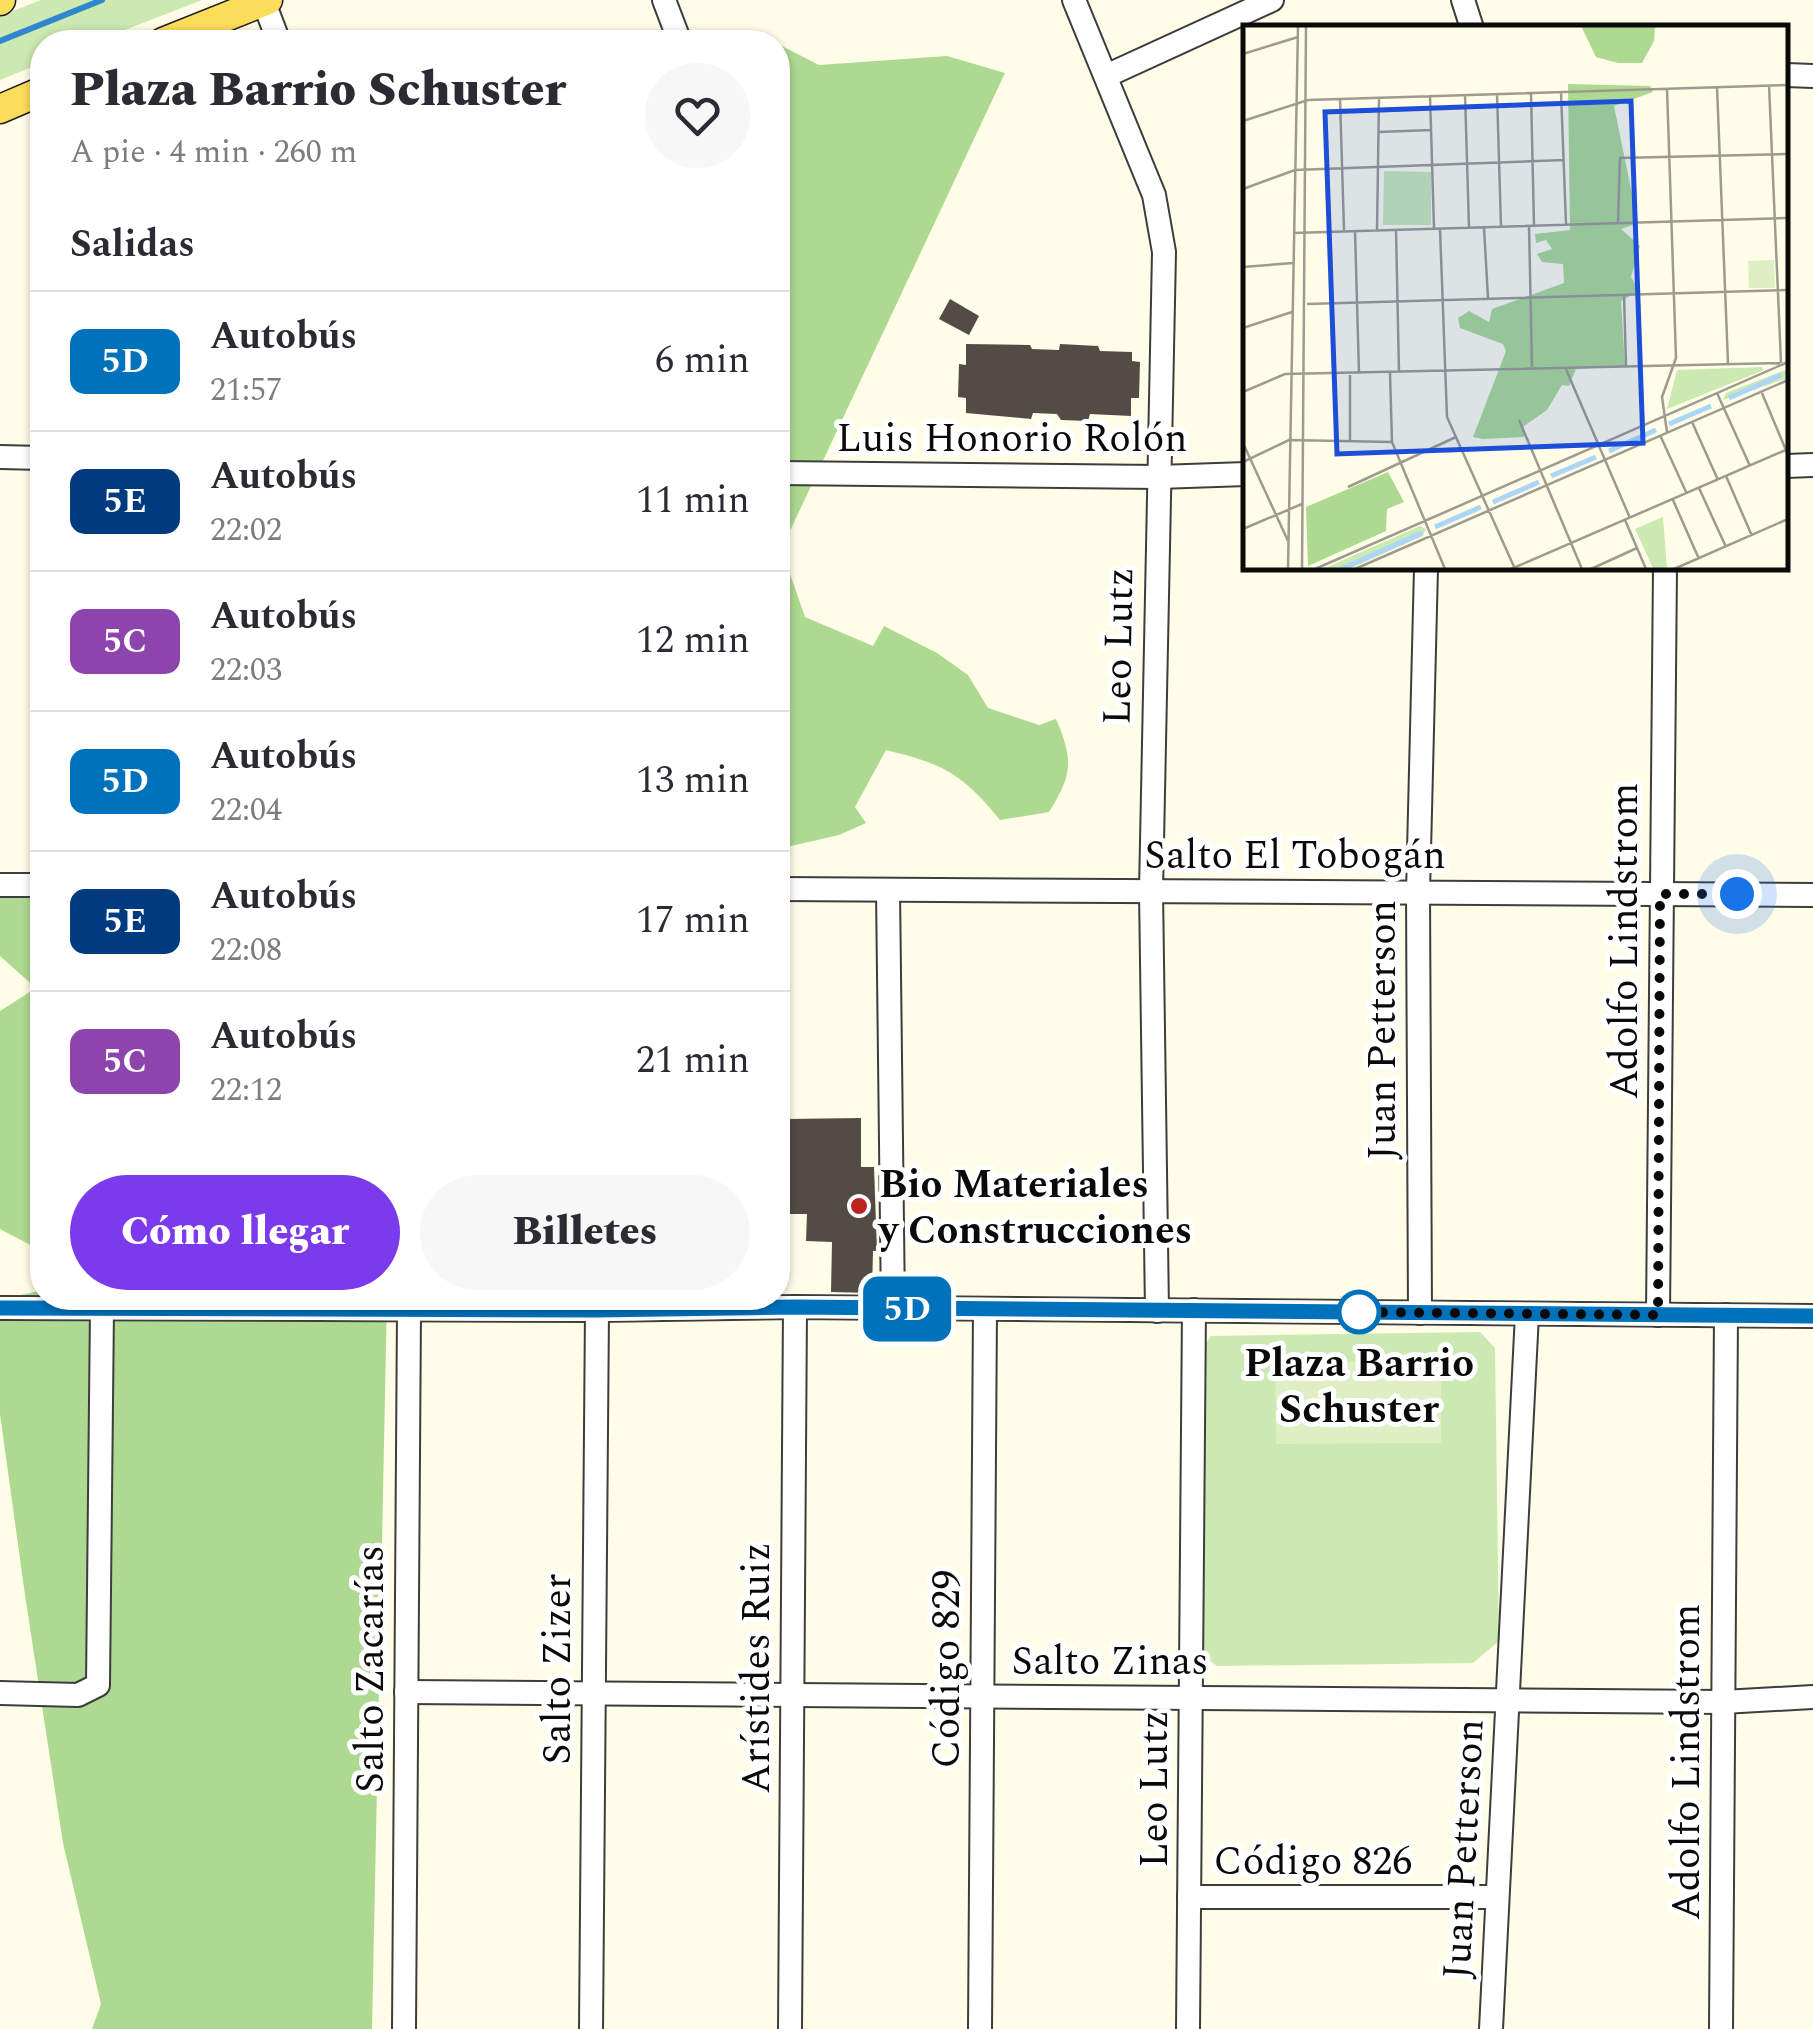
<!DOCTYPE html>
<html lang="es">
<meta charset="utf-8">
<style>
body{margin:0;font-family:Spectral,serif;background:#f7f7f7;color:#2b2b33;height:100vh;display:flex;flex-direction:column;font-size:38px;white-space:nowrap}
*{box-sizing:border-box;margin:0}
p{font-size:32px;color:#7c7c81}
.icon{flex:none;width:55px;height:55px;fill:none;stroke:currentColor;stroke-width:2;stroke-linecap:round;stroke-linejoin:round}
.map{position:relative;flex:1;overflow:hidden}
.details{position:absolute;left:30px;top:30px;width:760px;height:1280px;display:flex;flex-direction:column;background:#fff;border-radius:40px;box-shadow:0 2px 8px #0004}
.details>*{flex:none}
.badge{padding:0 20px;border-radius:15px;font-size:35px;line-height:65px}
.you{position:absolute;width:50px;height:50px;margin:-25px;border:8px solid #fff;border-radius:50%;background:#1a73e8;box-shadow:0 0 0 15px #1a73e833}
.map>.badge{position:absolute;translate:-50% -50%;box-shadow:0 0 0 5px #fff}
h2{padding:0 40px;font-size:38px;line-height:90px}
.round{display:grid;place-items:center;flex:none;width:105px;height:105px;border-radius:52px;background:#f7f7f7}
.summary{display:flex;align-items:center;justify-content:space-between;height:170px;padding:0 40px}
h1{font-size:48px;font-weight:800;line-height:75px}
.primary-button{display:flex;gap:20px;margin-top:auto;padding:20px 40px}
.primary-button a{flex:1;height:115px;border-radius:60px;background:#7c3aed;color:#fff;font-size:40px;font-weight:800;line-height:115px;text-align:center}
.primary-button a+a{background:#f7f7f7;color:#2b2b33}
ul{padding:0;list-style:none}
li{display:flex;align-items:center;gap:30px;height:140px;padding:0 40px;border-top:2px solid #e1e1e2}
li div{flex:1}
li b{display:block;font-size:38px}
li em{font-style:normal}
li .badge{min-width:110px;font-weight:700;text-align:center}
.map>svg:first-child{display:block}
</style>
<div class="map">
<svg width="1813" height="2029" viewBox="0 0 1813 2029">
<rect width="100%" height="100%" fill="#fffce7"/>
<g fill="#cbe9b1">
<polygon points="41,0 202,0 94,42 42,42 42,63 0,80 0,16"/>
<polygon points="1480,1332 1495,1348 1499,1641 1473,1663 1217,1666 1197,1650 1196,1357 1211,1336"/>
</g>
<g fill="#adda90">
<path d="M778,44L819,65L947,56L1005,73L788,535L790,574L805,617L873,646L884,626L937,653L968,675L988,708L1039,725L1056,719C1074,761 1072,775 1049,812L1000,820C962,773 943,764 886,750L855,807L866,823L839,835L778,849Z"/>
<polygon points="42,875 42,1251 0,1229 0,1011 36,988 0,956 0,897"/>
<polygon points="42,1290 42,1298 387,1298 372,2029 92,2029 101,2004 63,1843 25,1595 0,1414 0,1300"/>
</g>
<polygon fill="#def0c3" points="1441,1361 1441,1443 1276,1444 1275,1362"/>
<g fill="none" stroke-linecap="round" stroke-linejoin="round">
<polyline stroke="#3087d0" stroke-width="6" points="0,41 102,0"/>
</g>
<g fill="#534c46">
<polygon points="950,299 979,316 969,335 939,319"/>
<polygon points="966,344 1030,345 1032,349 1059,350 1060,344 1098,346 1100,351 1132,352 1132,361 1140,362 1139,398 1131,398 1131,416 1090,414 1088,421 1061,420 1057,414 1033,413 1031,419 966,413 966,398 958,397 959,364 966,365"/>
<polygon points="861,1118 861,1167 874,1167 877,1251 873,1251 872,1293 831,1292 832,1242 806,1241 807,1214 778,1214 778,1166 786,1166 786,1119"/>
</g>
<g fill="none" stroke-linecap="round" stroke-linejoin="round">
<g stroke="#3d3d3d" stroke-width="26">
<g id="minor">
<polyline points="263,0 279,42"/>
<polyline points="664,0 680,42"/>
<polyline points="1074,0 1154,195 1164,252 1151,891 1157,1311"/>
<polyline points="1463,0 1472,28"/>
<polyline points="1786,75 1813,76"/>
<polyline points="1106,76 1272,0"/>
<polyline points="0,457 42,458"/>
<polyline points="1786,466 1813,465"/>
<polyline points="778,473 1158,477 1246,474"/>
<polyline points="0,885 42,885"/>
<polyline points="778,889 1813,895"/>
<polyline points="888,890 893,1309"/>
<polyline points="0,1308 597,1310 795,1307 1813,1316"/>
<polyline points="1420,1313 1418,892 1426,568"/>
<polyline points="1658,1315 1665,568"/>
<polyline points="406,1692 1723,1702 1813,1697"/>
<polyline points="0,1693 78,1695 98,1685 102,1308"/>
<polyline points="1189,1897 1496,1897"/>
<polyline points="404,2029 409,1310"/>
<polyline points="591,2029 597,1310"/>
<polyline points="790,2029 795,1307"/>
<polyline points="980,2029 985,1309"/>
<polyline points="1188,2029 1194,1310"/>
<polyline points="1491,2029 1527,1314"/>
<polyline points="1721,2029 1726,1315"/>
</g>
</g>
<g stroke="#1b1b1b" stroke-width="31">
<g id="major">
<polyline points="0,1 1,0"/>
<polyline points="163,42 268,0"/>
<polyline points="0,109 42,91"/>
</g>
</g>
<use href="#minor" stroke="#fff" stroke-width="22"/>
<use href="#major" stroke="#fcdd5a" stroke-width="28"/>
</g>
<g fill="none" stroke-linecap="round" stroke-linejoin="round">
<g stroke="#fff" stroke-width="22">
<polyline id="line" points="0,1308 596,1310 795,1307 1813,1316"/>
</g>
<use href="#line" stroke="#0072bc" stroke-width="15"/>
<polyline stroke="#0a0a0a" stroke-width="10" stroke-dasharray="0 18" points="1359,1312 1344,1312 1658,1315 1660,894 1737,894"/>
</g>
<circle fill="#bb2220" stroke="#fff" stroke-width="4" cx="859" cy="1206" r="10"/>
<circle fill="#fff" stroke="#0072bc" stroke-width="5" cx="1359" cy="1312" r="20"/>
<g text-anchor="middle" stroke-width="10" stroke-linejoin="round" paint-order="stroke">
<g font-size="40" fill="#0a0a0a" stroke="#fff">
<text x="1012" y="451">Luis Honorio Rolón</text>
<text transform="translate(1117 646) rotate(-89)" y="14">Leo Lutz</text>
<text x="1295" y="868">Salto El Tobogán</text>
<text transform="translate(1623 941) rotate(-90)" y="14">Adolfo Lindstrom</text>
<text transform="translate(1381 1030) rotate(-90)" y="14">Juan Petterson</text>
<text x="1110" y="1674">Salto Zinas</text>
<text transform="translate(755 1668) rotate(-90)" y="14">Arístides Ruiz</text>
<text transform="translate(369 1669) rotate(-90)" y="14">Salto Zacarías</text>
<text transform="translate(556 1669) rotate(-90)" y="14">Salto Zizer</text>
<text transform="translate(945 1669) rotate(-90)" y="14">Código 829</text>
<text transform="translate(1685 1762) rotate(-90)" y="14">Adolfo Lindstrom</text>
<text transform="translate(1153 1789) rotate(-90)" y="14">Leo Lutz</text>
<text transform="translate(1462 1849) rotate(-87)" y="14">Juan Petterson</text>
<text x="1313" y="1874">Código 826</text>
</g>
<g font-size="40" font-weight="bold" fill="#0a0a0a" stroke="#fff" text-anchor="start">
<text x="879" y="1197">Bio Materiales<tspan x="879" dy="46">y Construcciones</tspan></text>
</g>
<g font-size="40" font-weight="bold" fill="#0a0a0a" stroke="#fff">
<text x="1359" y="1376">Plaza Barrio<tspan x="1359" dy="46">Schuster</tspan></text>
</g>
</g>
<g transform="translate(1243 25)">
<rect width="545" height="545" fill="#fffce7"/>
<path d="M141,146L188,147V200H140ZM519,342L521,345L424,384L434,345ZM545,344V353L480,375L483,368ZM420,492L424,544L410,543L392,504ZM177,501L183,504L180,511L106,544H80Z" fill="#cbe9b1"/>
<path d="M338,1H412L411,16L399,38H375L353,32ZM325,59L407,61L410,67L371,81L395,198L378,204L397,221L388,252L396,266L378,276L382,341L333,344L326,361L319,360L304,385L281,401V412L240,414L230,412L263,326L260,319L217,303L215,293L226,286L246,297L249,284L321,258L320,239L299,237L294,229L309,224L303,215L293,218L292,209L327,205ZM145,447L161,477L144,484L143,506L65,541L63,482Z" fill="#adda90"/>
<path d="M531,235L532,263H506L505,236Z" fill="#def0c3"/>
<path fill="none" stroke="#abd6f7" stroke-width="5" d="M486,373L538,350M426,399L468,381M366,426L413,405M308,451L353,432M250,477L296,457M192,502L238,482M98,544L179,508"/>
<path fill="none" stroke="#9d9b8f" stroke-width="2.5" d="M0,29L55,12M526,60L538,338M474,62L485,338M318,67L323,199M254,68L258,202M288,68L291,200M222,69L226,203M187,70L191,204M97,73L101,205M0,96L65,75L545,60M136,107L188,105M0,164L52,145L321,135M375,198L377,133L545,129M286,201L289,342M241,203L245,273M197,204L204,392L272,544M153,205L156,347M112,206L116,348M134,206L136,72M50,208L545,193M0,242L50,238M381,269L383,341M64,279L545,265M0,303L49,287M322,342L387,493M147,348L149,417L202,544M107,350V417M0,367L42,349L537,338M474,368L507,441M519,368L545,430M276,395L339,544M449,397L475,455M424,407L419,372L433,333L424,64M417,410L444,469M0,418L45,516M0,437L46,415L149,417M483,451L509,511M105,462L213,412M456,463L483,522M430,475L456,534M382,495L403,544M0,504L59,479M45,544L55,1M59,544L63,1M72,544L545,337M112,544L545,355M268,544L545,424M348,544L394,523M431,544L545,494"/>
<path fill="#1d4ed8" fill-opacity="0.15" stroke="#1d4ed8" stroke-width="5" d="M388,76L400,418L94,429L82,87Z"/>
<rect width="545" height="545" fill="none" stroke="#0a0a0a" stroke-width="5"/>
</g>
</svg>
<div class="you" style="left:1737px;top:894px"></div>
<b class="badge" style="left:907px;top:1309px;background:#0072bc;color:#fff">5D</b>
<section class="details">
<div class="summary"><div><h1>Plaza Barrio Schuster</h1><p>A pie · 4 min · 260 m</p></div><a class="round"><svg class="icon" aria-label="heart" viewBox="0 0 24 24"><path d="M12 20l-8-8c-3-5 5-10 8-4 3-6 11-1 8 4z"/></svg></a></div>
<h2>Salidas</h2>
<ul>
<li><span class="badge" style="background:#0072bc;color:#fff">5D</span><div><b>Autobús</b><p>21:57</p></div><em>6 min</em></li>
<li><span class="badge" style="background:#003b80;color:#fff">5E</span><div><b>Autobús</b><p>22:02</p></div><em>11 min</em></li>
<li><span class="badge" style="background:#8e44ad;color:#fff">5C</span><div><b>Autobús</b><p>22:03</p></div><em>12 min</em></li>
<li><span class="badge" style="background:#0072bc;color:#fff">5D</span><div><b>Autobús</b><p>22:04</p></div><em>13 min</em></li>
<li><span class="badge" style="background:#003b80;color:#fff">5E</span><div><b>Autobús</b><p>22:08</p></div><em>17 min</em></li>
<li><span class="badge" style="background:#8e44ad;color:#fff">5C</span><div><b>Autobús</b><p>22:12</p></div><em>21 min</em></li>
</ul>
<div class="primary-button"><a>Cómo llegar</a><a>Billetes</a></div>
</section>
</div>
